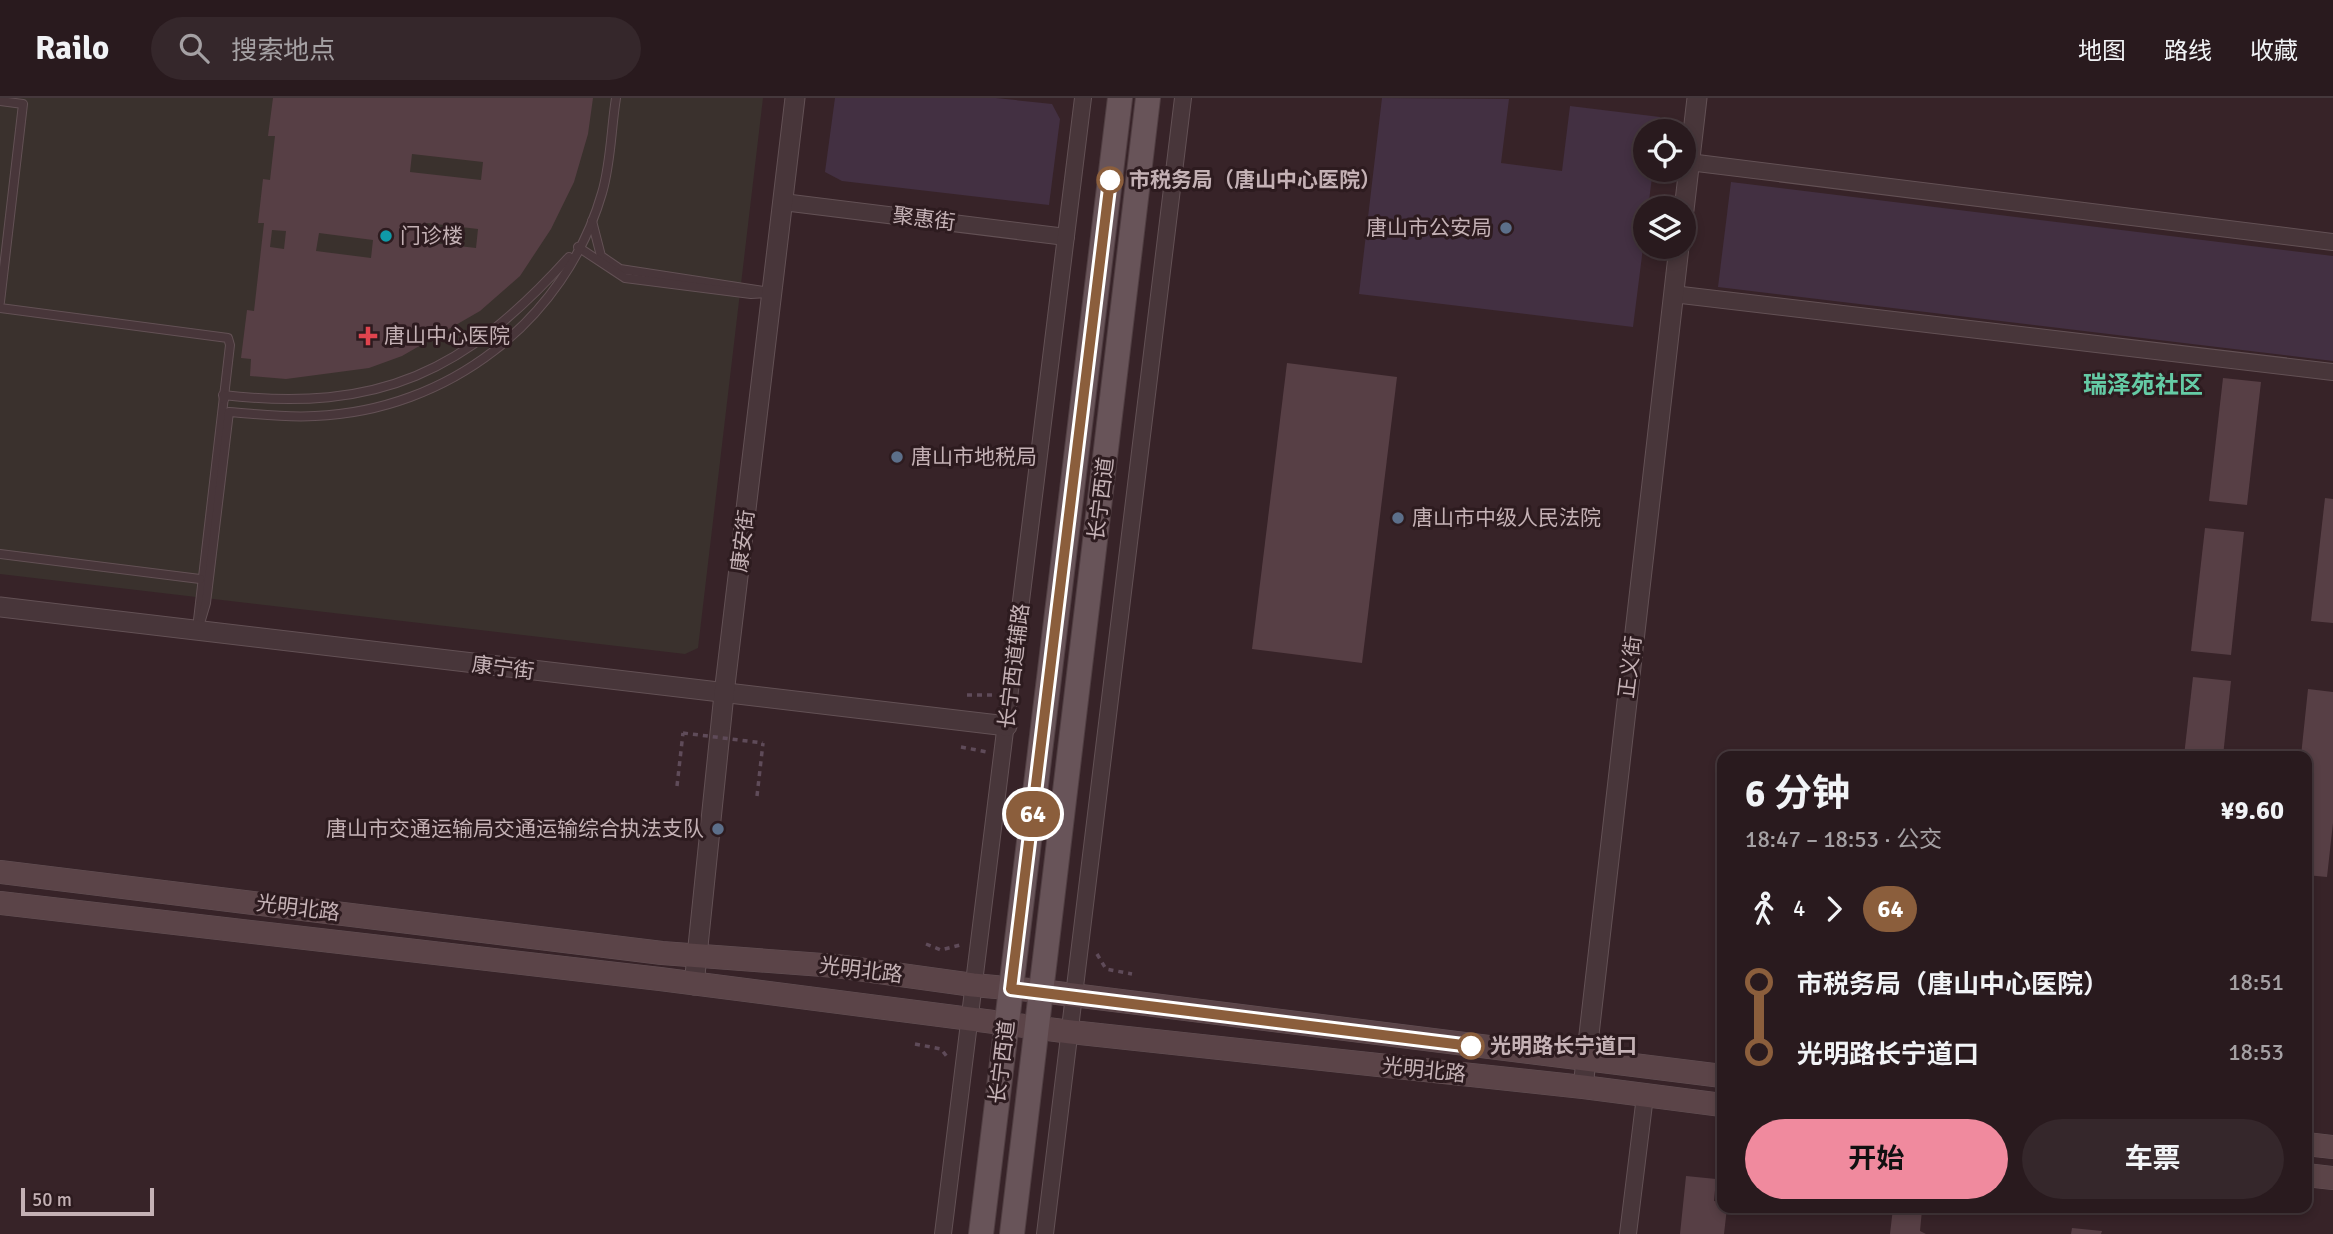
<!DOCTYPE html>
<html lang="zh">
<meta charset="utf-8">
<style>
body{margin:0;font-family:Signika,"Noto Sans SC",sans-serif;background:#35272b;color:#f1f3f6;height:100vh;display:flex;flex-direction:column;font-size:26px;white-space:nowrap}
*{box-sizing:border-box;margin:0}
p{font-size:23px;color:#a5a1a4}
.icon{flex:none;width:38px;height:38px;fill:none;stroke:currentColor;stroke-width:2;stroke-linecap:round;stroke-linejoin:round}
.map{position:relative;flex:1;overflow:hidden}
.drawer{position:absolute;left:1717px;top:653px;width:595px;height:462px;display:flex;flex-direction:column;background:#291a1e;border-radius:14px;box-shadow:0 4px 10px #0003,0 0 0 2px #45383c}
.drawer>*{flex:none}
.badge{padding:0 14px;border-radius:23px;font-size:24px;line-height:46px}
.tools{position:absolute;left:1633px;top:21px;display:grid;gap:14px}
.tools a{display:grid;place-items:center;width:63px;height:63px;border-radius:50%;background:#291a1e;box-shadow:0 4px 10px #0003,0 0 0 2px #45383c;font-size:35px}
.scale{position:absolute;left:21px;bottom:18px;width:133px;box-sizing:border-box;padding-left:7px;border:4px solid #c4b1b5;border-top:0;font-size:19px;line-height:24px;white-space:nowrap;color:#c4b1b5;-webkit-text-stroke:5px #2d1b1f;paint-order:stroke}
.map>.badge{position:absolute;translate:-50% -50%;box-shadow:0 0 0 4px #fff}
.legs{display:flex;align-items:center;gap:10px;height:77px;padding:0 28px;font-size:23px}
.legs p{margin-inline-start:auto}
.head{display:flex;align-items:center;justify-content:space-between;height:119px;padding:0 28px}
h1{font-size:38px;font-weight:700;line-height:52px}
.cta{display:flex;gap:14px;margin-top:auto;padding:14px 28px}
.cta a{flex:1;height:80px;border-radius:42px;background:#f08a9e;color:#111;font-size:28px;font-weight:700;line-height:80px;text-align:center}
.cta a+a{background:#35272b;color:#f1f3f6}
ul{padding:0 28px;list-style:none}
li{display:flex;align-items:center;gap:24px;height:70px;font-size:26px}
li i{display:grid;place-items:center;width:10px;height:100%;margin:0 9px;background:currentColor}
li i::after{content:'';width:18px;height:18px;margin:-9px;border:5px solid;border-radius:50%;background:#291a1e}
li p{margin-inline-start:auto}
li:first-child i{background:linear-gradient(#0000 50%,currentColor 0)}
li:last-child i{background:linear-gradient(currentColor 50%,#0000 0)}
header{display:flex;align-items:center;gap:42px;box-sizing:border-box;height:98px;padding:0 35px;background:#291a1e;border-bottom:2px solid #45383c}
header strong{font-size:33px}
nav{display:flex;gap:38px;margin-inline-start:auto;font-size:24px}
.search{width:490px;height:63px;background:#35272b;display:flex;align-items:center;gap:18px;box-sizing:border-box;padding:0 24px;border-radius:38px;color:#a5a1a4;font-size:26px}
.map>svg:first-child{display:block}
</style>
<header>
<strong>Railo</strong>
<div class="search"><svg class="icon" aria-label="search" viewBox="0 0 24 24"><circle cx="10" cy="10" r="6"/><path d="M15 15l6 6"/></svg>搜索地点</div>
<nav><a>地图</a><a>路线</a><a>收藏</a></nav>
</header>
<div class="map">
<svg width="2333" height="1136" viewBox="0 0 2333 1136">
<rect width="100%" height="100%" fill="#372328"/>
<polygon fill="#3a312d" points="0,0 763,0 698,550 685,556 0,476"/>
<g fill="#433042">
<polygon points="835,0 996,0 1052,6 1060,21 1049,107 842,83 825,74"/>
<polygon points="1382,0 1509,1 1501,65 1562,73 1570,8 1660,19 1658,33 1645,33 1645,72 1653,72 1648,110 1645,110 1645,134 1633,229 1359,196"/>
<polygon points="1731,84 2333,158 2333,263 1718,189"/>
</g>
<g fill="#573f45" fill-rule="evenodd">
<path d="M273,0H593L588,36L574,84L551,131L520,178L480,213L402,258L369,270L286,281L250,278L251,261L241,260L247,212L254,213L264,125H258L263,81L270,82L275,38H268ZM412,56L483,64L481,82L410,74ZM427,125L478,131L476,150L424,144ZM272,132L286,133L284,151L270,149ZM319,135L373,142L371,160L316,153Z"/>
<polygon points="1287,265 1397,279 1362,565 1252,551"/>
<polygon points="2223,280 2261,284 2247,407 2209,403"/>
<polygon points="2325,400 2333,401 2333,525 2311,523"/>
<polygon points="2205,430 2244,434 2231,557 2191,553"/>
<polygon points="2193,579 2231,583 2223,658 2184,658"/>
<polygon points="2308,591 2333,594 2333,725 2327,779 2306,777 2306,658 2301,658"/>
<polygon points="1686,1078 1716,1081 1714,1103 1722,1104 1722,1110 1727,1110 1724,1136 1680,1136"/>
<polygon points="1893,1110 1922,1112 1920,1133 1926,1136 1890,1136"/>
<polygon points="2072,1130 2102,1133 2101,1136 2071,1136"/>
</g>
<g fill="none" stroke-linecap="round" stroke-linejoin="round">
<g stroke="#635155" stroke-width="10">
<g id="service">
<polyline points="0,3 23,6 0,204"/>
<polyline points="592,123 601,158 620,171 770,194"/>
<polyline points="578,149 625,180 751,196 768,195"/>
<polyline points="0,210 228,240 230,247 198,522"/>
<path d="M224,301L223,297C380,315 465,274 569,159"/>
<polyline points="0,456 200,481"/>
<path d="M198,532L206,505L229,314C258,316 286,320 315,318C447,313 565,223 602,95C611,65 611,31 616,0"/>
</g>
</g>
<g stroke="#635155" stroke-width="18">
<g id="minor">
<polyline points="1689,64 2333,144"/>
<polyline points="783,104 1066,139"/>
<polyline points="1673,196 2333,274"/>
<polyline points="943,1136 1083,0"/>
<polyline points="1045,1136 1183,0"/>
<polyline points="1628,1136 1645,998"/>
</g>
</g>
<g stroke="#635155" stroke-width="21">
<g id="tertiary">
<polyline points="1684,112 1697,0"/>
<polyline points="0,509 1007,628"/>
<polyline points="694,887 724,596 795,0"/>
<polyline points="1583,989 1679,149"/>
</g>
</g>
<g stroke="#635155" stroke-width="24">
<g id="secondary">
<polyline points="0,774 662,855 836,868 973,887 1041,893 1722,978"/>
<polyline points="0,805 660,881 1071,934 1583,989 1722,1007"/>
<polyline points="2306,1046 2333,1049"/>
<polyline points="2306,1077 2333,1080"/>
</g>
</g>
<g stroke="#513f43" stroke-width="26">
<g id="primary">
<polyline points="981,1136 1120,0"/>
<polyline points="1012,1136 1148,0"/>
</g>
</g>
<g stroke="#5f4b59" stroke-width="3.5" stroke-dasharray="5 5" stroke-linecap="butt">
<polyline points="967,597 993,597"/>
<polyline points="961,649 987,654"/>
<polyline points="677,688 683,635"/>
<polyline points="757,698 763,645"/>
<polyline points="926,846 941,852 964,846"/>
<polyline points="1097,856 1106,871 1132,876"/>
<polyline points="915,946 941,951 948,960"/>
</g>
<use href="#service" stroke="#48363a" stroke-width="8"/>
<use href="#minor" stroke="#48363a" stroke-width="16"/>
<use href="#tertiary" stroke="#48363a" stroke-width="19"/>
<use href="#secondary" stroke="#5b4448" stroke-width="23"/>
<use href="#primary" stroke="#685459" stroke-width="24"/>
<polyline stroke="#5f4b59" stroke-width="3.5" stroke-dasharray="5 5" stroke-linecap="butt" points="683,635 763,645"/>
</g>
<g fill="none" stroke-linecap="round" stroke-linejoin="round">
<g stroke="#fff" stroke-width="16">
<polyline id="line-1" points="1110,82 1011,891 1471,948"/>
</g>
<use href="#line-1" stroke="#8b5e3c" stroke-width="10"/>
</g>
<g fill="#fff" stroke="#8b5e3c" stroke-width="3.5">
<circle cx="1110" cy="82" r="12"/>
<circle cx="1471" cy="948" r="12"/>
</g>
<g fill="#5c6f8a" stroke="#2d1b1f" stroke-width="2.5">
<circle cx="1506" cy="130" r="7"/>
<circle cx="897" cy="359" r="7"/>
<circle cx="1398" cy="420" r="7"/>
<circle cx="718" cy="731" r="7"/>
</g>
<circle fill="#0f9aa8" stroke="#2d1b1f" stroke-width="2.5" cx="386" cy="138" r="7"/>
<path fill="#e0444e" stroke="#2d1b1f" stroke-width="2.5" d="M364.5 227.5h7v7h7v7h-7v7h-7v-7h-7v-7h7z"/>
<g text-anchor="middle" stroke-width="6" stroke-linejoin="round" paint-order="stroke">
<g font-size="21" font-weight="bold" fill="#c4b1b5" stroke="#2d1b1f" text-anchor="start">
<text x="1129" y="89">市税务局（唐山中心医院）</text>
<text x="1490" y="955">光明路长宁道口</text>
</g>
<g font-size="21" fill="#c4b1b5" stroke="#2d1b1f">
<text transform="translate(924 121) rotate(7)" y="7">聚惠街</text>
<text transform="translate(1101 401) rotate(-83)" y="7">长宁西道</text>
<text transform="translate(743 443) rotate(-83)" y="7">康安街</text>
<text transform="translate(1014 568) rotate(-83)" y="7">长宁西道辅路</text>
<text transform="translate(1630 569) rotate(-83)" y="7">正义街</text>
<text transform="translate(503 570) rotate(7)" y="7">康宁街</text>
<text transform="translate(298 810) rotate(7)" y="7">光明北路</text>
<text transform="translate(861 872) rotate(7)" y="7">光明北路</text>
<text transform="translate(1002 964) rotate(-83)" y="7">长宁西道</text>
<text transform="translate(1424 972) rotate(6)" y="7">光明北路</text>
</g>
<g font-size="21" fill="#c4b1b5" stroke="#2d1b1f" text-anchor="start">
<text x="1492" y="137" text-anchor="end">唐山市公安局</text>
<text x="400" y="145">门诊楼</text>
<text x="384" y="245">唐山中心医院</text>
<text x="911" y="366">唐山市地税局</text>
<text x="1412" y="427">唐山市中级人民法院</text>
<text x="704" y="738" text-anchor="end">唐山市交通运输局交通运输综合执法支队</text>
</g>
<g font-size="24" font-weight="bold" fill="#65cba5" stroke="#2d1b1f">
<text x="2143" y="295">瑞泽苑社区</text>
</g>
</g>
</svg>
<div class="tools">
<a><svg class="icon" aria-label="locate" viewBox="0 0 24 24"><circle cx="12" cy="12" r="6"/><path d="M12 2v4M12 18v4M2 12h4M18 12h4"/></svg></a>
<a><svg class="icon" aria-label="layers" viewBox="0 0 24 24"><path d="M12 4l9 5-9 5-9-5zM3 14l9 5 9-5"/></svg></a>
</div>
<div class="scale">50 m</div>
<b class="badge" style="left:1033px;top:716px;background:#8b5e3c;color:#fff">64</b>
<section class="drawer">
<div class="head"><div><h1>6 分钟</h1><p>18:47 – 18:53 · 公交</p></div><b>¥9.60</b></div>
<div class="legs"><svg class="icon" aria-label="walk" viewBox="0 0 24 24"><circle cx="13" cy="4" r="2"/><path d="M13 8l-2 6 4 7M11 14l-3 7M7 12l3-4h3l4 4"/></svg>4<svg class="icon" aria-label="forward" viewBox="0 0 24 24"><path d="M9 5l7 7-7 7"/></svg><b class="badge" style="background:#8b5e3c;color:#fff">64</b></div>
<ul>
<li><i style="color:#8b5e3c"></i><b>市税务局（唐山中心医院）</b><p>18:51</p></li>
<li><i style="color:#8b5e3c"></i><b>光明路长宁道口</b><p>18:53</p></li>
</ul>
<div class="cta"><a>开始</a><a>车票</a></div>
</section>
</div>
